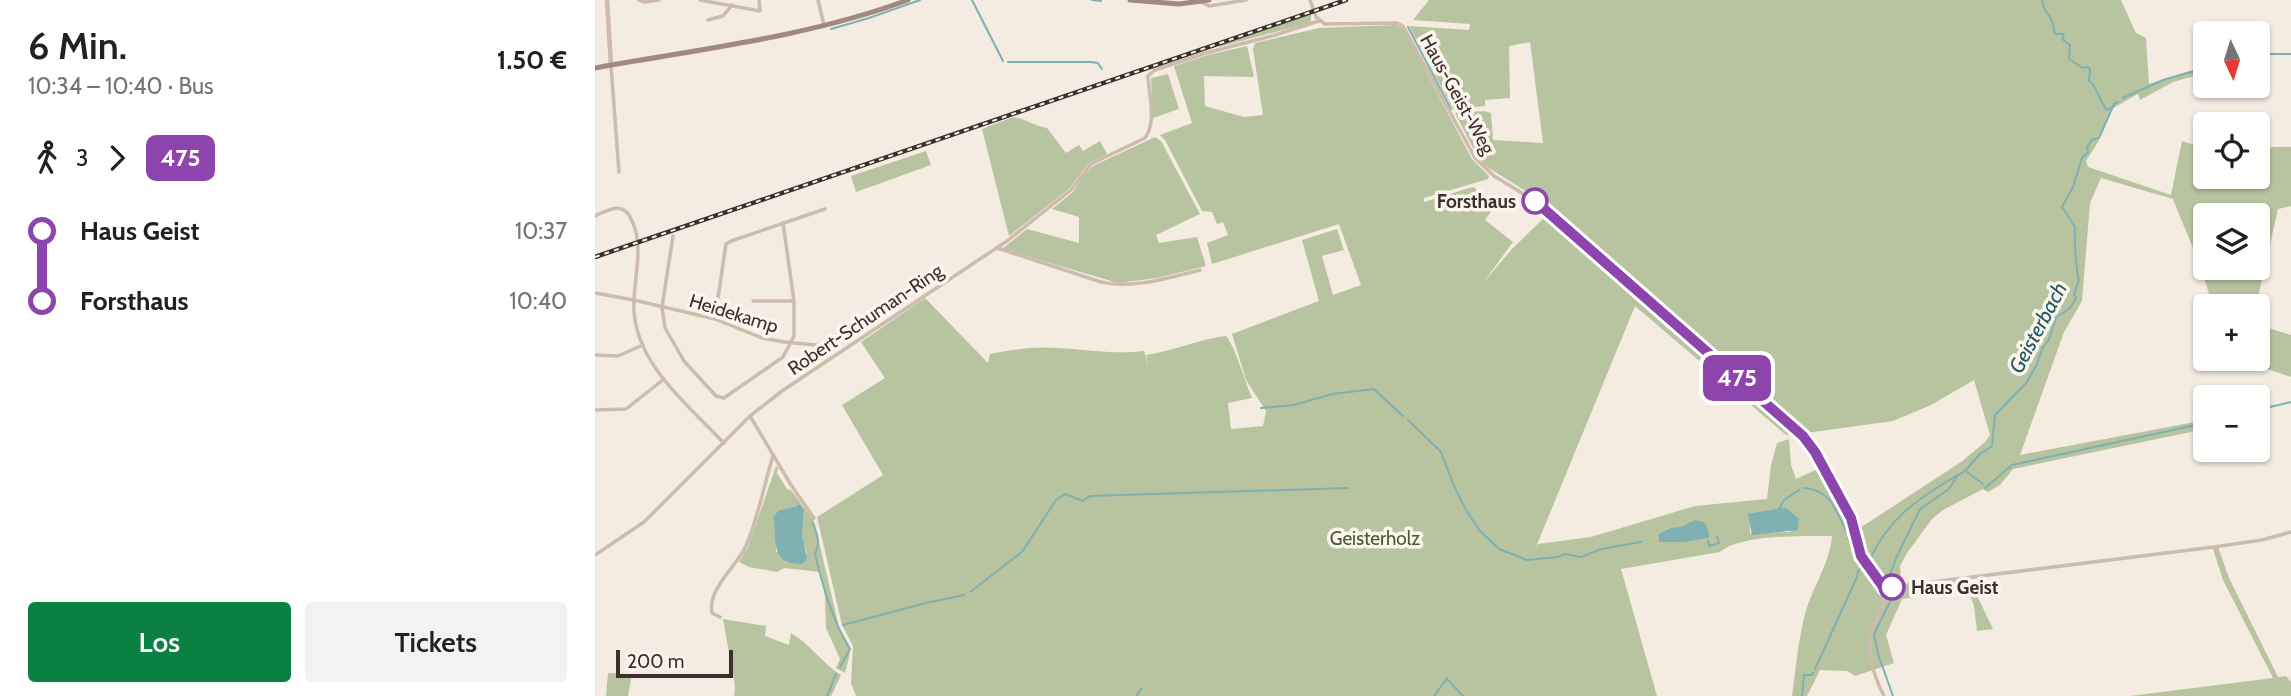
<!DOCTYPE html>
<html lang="de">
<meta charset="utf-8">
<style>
body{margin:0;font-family:Cabin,sans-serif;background:#f2f2f2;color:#202124;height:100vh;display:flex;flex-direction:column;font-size:26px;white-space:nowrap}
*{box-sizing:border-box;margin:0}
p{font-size:23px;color:#757577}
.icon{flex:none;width:38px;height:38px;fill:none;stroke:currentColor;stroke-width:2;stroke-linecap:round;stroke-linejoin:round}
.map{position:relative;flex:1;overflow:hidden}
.sheet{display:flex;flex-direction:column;background:#fff;width:595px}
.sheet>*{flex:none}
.badge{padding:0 14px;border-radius:10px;font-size:24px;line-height:46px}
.needle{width:46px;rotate:176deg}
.fabs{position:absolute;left:1598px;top:21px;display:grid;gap:14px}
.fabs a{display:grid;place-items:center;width:77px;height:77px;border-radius:7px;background:#fff;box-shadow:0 2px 5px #0004;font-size:35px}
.scale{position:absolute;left:21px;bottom:18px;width:117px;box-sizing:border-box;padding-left:7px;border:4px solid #3b302b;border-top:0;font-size:19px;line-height:24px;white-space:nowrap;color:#3b302b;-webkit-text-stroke:5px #fbf5ee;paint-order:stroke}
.map>.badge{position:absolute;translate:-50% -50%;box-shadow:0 0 0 4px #fff}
.legs{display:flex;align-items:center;gap:10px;height:77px;padding:0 28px;font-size:23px}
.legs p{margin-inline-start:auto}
.headline{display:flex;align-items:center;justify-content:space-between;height:119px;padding:0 28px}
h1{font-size:38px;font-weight:600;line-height:52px}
.button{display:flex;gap:14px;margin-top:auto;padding:14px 28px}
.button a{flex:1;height:80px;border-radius:7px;background:#0b8043;color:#fff;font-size:28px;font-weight:600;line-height:80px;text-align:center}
.button a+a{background:#f2f2f2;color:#202124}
ul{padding:0 28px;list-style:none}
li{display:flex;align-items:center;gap:24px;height:70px;font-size:26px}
li i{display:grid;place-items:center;width:10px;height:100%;margin:0 9px;background:currentColor}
li i::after{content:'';width:18px;height:18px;margin:-9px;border:5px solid;border-radius:50%;background:#fff}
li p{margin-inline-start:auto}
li:first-child i{background:linear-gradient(#0000 50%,currentColor 0)}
li:last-child i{background:linear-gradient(currentColor 50%,#0000 0)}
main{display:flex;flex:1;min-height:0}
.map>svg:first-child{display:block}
</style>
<main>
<section class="sheet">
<div class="headline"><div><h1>6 Min.</h1><p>10:34 – 10:40 · Bus</p></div><b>1.50 €</b></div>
<div class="legs"><svg class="icon" aria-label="walk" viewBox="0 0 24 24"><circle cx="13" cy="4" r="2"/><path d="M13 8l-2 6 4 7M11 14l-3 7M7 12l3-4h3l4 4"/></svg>3<svg class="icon" aria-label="forward" viewBox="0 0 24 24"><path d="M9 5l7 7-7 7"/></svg><b class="badge" style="background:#8e44ad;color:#fff">475</b></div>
<ul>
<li><i style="color:#8e44ad"></i><b>Haus Geist</b><p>10:37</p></li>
<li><i style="color:#8e44ad"></i><b>Forsthaus</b><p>10:40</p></li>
</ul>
<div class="button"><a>Los</a><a>Tickets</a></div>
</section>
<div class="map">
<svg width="1696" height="696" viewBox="0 0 1696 696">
<rect width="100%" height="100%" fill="#f4ebe1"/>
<g fill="#b8c4a0" fill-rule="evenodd">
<path d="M834,0H1526L1541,33L1551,38L1554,84L1610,66V73L1578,82L1545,100L1543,94L1515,110L1503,142L1491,161L1493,167L1576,195L1587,141L1610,148V177H1662L1663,153L1677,147H1696V206L1683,209L1661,306H1617C1609,269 1592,235 1578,199L1506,178L1495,203L1487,301L1469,332L1425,455L1610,420V429L1418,469L1405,485L1393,492L1388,489L1348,510L1337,519L1312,553L1305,566L1306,582L1289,585L1297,591L1318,585L1374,579L1398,629L1382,631L1379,606L1374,592L1366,590L1307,599L1291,635L1299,663L1260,676L1252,671L1225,670L1212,696H1197C1201,669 1203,641 1210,614C1217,588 1235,563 1237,536C1209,536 1146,534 1125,552L1026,569L1062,696H261L256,683L258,646L247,625L222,517L288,475L247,405L290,378L266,342L330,298L393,363L395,354C417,350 439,346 461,348C491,349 519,355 549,351L553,366L551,355C579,351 604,339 631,336C639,344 651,384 657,398L633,403L636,429L668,426L671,411L651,380L637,334L724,301L707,240L742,229L749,250L727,256L738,295L766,285L744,224L617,264L612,243L633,235L628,222L622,224L617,212L607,211L570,140L565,135L597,123L579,66L613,55L652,46L659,77L609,76L610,106L649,117L668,115L658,49L660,43L724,28L801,25L808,28L877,159L894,176L893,179L829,198V202L878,187L901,204L890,220L918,242L888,283L916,250L952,215L1203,433L1191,435L1040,306L941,547L943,544L996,537L1100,506L1172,499L1176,465L1182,443L1194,439L1196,465L1201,479L1225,468L1212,444L1210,433H1207L953,210L929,190L889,165L882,156L860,113L889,111L896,113L898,140L948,143L935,42L914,46L915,98L890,100V106L858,109L814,26L874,30L875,24L818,20ZM1610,215H1662V268H1610ZM1379,380L1395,435L1390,442L1366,462L1268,526H1261L1221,447L1211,433L1298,421L1336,405ZM1185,508L1196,532L1155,533V526L1161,513Z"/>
<polygon points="716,14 716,21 714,23 624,47 625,44"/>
<polygon points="573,74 584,109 558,118 556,78"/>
<path d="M418,117C431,119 440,126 452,128L471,153L484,145L488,151L505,141L512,154L494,163L474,189L414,236L387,129Z"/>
<polygon points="560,137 566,141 605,214 561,235 564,243 602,237 611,266 562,278 523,283 407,249 432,229 484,243 484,217 457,209 478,192 488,176 498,166"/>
<polygon points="331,151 336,165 261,192 256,176"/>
<polygon points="1663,325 1696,335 1696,377 1643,359 1662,359"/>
<path d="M181,466L183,468L182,473L192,489L196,490L218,519L221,529L244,627L254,645L255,653L250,673L241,668L245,659L231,628L230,596L226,572L189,568L182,572L154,567L144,562L153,547ZM202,506L209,510C208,526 204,539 212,553L181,552V533L178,517L184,510Z"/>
<polygon points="1623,547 1634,578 1683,677 1691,676 1696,682 1696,696 1535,696 1678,678 1628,580 1618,549"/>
<path d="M128,619L171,626L170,636L194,645L196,633C215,644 227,663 246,675L236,696H139L140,686Z"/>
<polygon points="13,673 37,674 33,696 11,696"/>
</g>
<g fill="#7fb0b2">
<path d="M203,503L209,510L207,535L212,559L207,564C174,564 183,542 178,517L184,510L202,506Z"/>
<polygon points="1185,508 1191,508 1204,519 1203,530 1157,535 1153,514"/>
<polygon points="1100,520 1109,522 1113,529 1114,538 1089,542 1064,542 1064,534 1076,528 1086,527"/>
</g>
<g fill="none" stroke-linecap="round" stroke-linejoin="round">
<g stroke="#7fb0b2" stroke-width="2">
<polyline points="377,0 408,61"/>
<polyline points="497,0 506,1"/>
<path d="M1447,0C1447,10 1456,15 1458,24C1459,27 1459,31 1460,34H1469L1467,39L1475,45L1474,59L1488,68L1492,67L1495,69L1494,81L1498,84L1510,108L1512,110L1519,106"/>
<polyline points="813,27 856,109"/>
<polyline points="236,29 274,18 325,0"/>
<polyline points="1662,54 1696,54"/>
<polyline points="413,62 496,62 503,63 507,69"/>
<polyline points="1528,98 1568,80 1610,68"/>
<polyline points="666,408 699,405 737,394 779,389 808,416"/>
<polyline points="1662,410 1696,402"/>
<polyline points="813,420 846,452 859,486 871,510 885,531 904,549 932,560 963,557 970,554 986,557 1006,549 1046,542"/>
<polyline points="1372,472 1388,484"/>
<path d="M1209,488C1236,490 1241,510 1251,531"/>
<polyline points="1390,488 1417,465 1610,423"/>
<polyline points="1184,509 1189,500 1204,490"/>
<path d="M218,523C222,536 226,541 220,554C228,587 237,620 255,649L245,667"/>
<polyline points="1113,541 1114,546 1124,543 1122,536"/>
<path d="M1274,561C1293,519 1322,499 1361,476"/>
<polyline points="375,592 427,552 461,500 470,494 488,501 495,496 753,488"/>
<polyline points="248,625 331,603 369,595"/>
<polyline points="1220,669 1262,577 1263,571 1268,566 1259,552 1253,538"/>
<polyline points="851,678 868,696"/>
<polyline points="232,696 241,674"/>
<polyline points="541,696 547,688"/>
<polyline points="839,696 851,680"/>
<polyline points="1207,696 1209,675 1217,675 1218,673"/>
<path d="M1298,696L1283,654L1279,634L1295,602L1296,593L1293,581L1301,558L1325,509L1354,489L1362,476L1370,471L1385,454L1397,446L1400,415L1432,382L1442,364L1447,349L1454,339L1461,318L1476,307L1481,298L1479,294L1484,280C1481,272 1479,236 1480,227L1467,207L1478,187L1487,158L1493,152L1492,147L1497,140L1504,138L1519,104L1523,102"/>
</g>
<g stroke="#cdbbac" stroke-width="3.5">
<polyline points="44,0 50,2 64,0"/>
<polyline points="105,0 165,11 164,0"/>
<polyline points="223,0 229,25"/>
<path d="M715,0L721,17L730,24L802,23L808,26L880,158L899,176L940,201L1208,436L1220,452L1256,518L1263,549L1269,561L1289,588C1291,603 1284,612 1279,625C1268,648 1279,676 1289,696"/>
<polyline points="606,2 614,6 651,0"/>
<polyline points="113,20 128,16 137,5"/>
<polyline points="16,66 24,172"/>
<path d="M0,216C11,211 25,202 34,215C52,245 37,279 39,311C42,365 94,406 129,443"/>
<polyline points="78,236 67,307 70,328 89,361 121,396 129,398 188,357 199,336 199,301 188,223"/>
<path d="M402,248L506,282C539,289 573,278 605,270"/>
<polyline points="0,293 39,300 120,319 167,338 189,342 232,346"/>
<polyline points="158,301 198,301"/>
<polyline points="120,318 131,244 136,241 230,209"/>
<polyline points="0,355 23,356 48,345"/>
<polyline points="0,410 31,409 69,379"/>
<polyline points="155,416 196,485 219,518"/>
<path d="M0,555L49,522L155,416L187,391L412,241L476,190L496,164L550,138C562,121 554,96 553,76L560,70L611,53L677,36L724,21"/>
<polyline points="1289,588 1619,547 1667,540 1696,532"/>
<path d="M125,617L117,613C112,589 142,566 151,546C163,518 169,485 178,456"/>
</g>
<polyline stroke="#cdbbac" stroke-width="4.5" points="12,0 16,65"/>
<g stroke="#a18a7d" stroke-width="5">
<polyline points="535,0 584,4 614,0"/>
<path d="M0,68C105,49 213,37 313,0"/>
</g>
<g stroke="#3b302b" stroke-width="4.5">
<polyline id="rail" points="0,257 751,0"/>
</g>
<use href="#rail" stroke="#fbf5ee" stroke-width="2" stroke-dasharray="5" stroke-linecap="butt"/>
</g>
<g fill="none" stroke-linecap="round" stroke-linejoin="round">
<g stroke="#fff" stroke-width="16">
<polyline id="line-1" points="940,201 1208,436 1220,452 1256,518 1266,556 1289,588 1297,587"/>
</g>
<use href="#line-1" stroke="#8e44ad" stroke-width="10"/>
</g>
<g fill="#fff" stroke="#8e44ad" stroke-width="3.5">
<circle cx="940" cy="201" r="12"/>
<circle cx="1297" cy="587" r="12"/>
</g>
<g text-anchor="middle" stroke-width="7" stroke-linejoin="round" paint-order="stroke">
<g font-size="19" fill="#3b302b" stroke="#fbf5ee">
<text transform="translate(863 94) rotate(61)" y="7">Haus-Geist-Weg</text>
<text transform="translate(139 313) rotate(17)" y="7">Heidekamp</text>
<text transform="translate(270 319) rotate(-34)" y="7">Robert-Schuman-Ring</text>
</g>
<g font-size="19" font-weight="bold" fill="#3b302b" stroke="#fbf5ee" text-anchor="end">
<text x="921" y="208">Forsthaus</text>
<text x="1316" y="594" text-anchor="start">Haus Geist</text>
</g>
<g font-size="19" fill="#4a5a2e" stroke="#fbf5ee">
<text x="780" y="545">Geisterholz</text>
</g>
<g font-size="21" font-style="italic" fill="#1f5a5e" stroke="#fbf5ee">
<text transform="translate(1443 328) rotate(-62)" y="7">Geisterbach</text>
</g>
</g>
</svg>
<div class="fabs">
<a><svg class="needle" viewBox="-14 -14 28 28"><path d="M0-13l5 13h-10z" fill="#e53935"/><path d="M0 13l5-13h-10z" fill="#757577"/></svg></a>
<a><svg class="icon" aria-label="locate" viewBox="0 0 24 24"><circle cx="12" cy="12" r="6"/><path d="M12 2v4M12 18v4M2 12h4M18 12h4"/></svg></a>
<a><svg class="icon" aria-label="layers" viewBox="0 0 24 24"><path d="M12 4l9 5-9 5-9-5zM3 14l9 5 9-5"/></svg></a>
<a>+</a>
<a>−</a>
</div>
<div class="scale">200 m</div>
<b class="badge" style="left:1142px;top:378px;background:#8e44ad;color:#fff">475</b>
</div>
</main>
